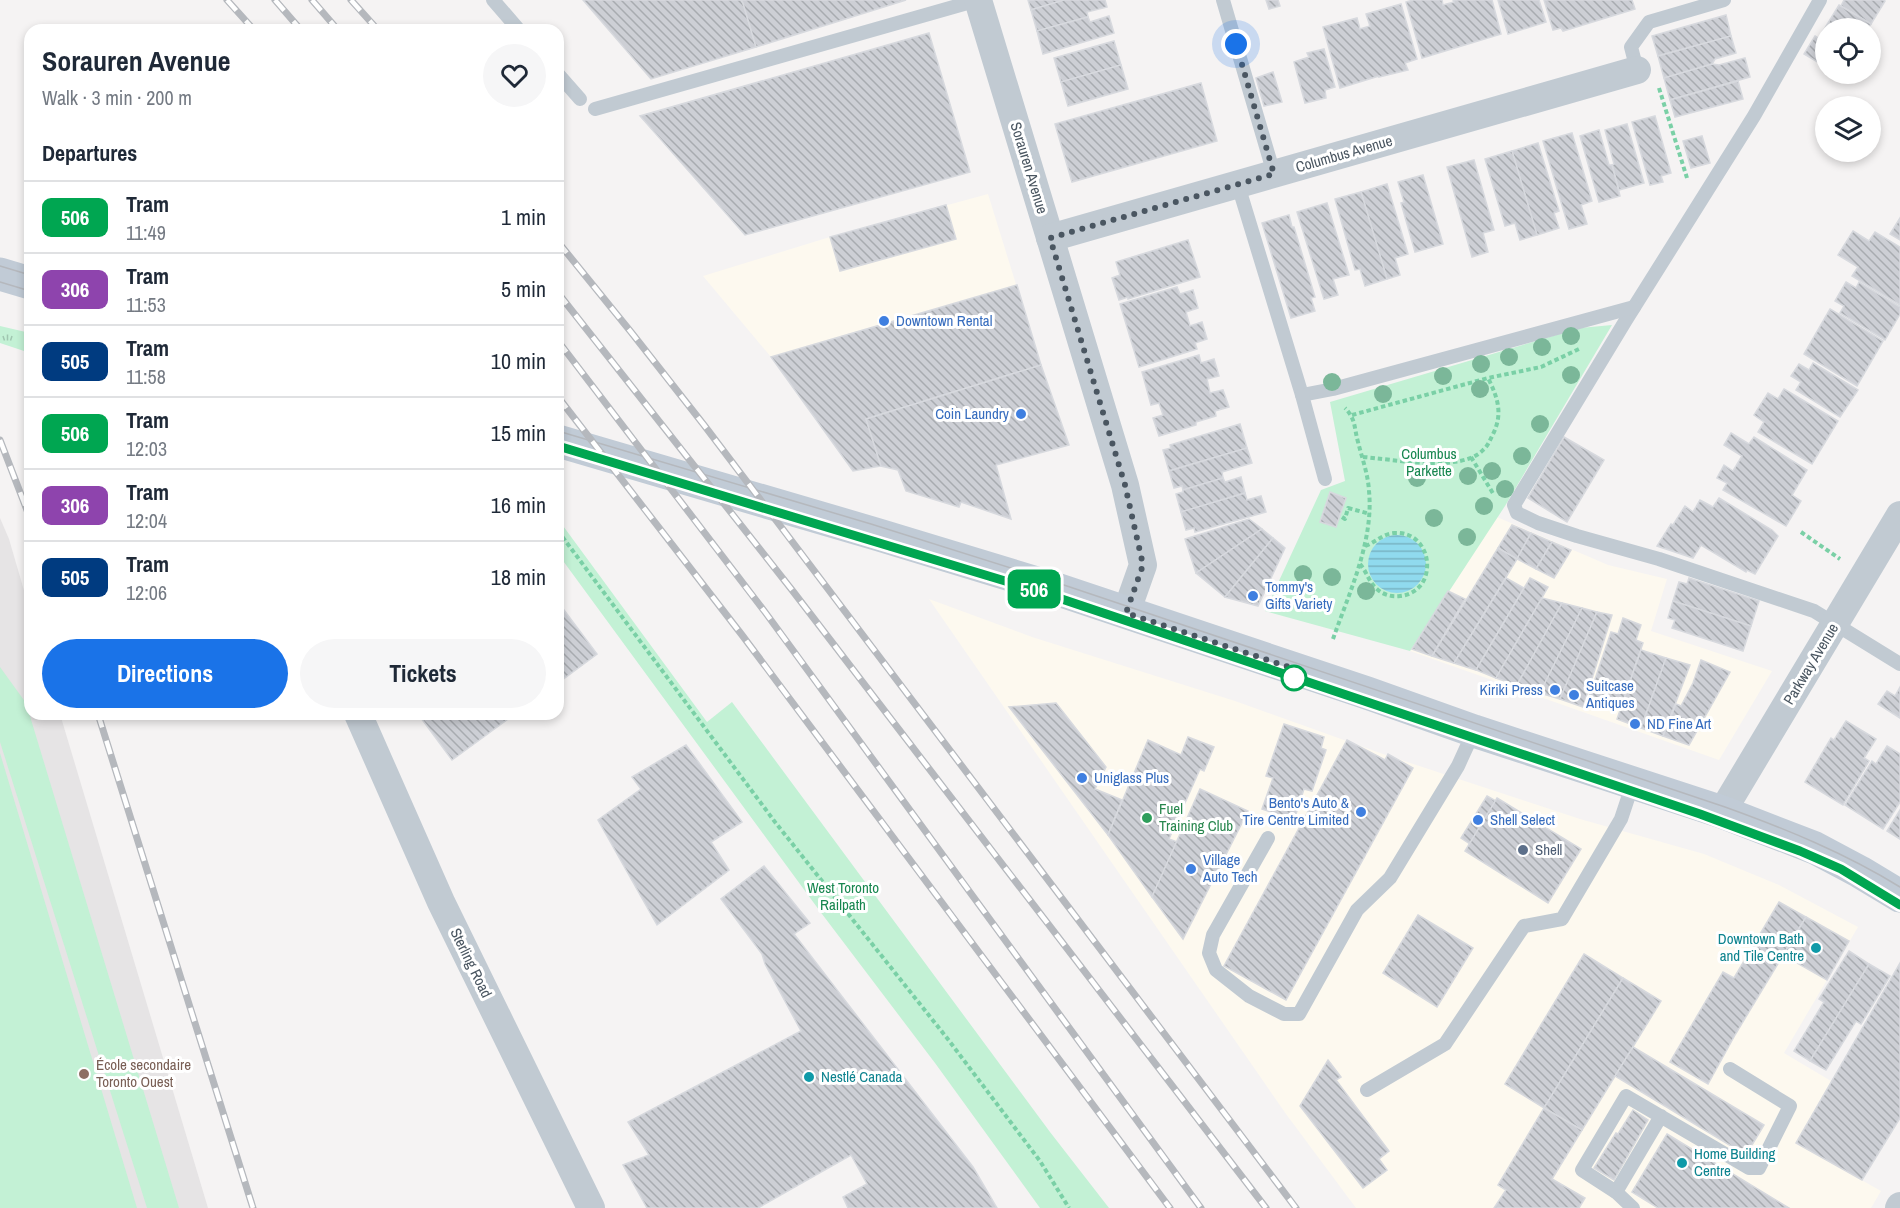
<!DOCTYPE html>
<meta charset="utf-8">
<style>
body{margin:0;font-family:"Archivo Narrow",sans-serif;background:#f6f6f7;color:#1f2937;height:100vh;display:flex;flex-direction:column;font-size:22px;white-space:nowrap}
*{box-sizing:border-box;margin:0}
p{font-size:20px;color:#747a83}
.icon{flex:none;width:33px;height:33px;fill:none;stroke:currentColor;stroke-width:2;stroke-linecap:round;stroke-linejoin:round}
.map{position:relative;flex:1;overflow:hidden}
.side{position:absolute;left:24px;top:24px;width:540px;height:696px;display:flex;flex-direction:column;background:#fff;border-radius:18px;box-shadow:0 3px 9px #0003}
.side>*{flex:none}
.badge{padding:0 12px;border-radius:9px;font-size:21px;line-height:39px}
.tools{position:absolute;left:1815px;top:18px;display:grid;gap:12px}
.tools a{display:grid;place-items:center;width:66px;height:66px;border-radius:50%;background:#fff;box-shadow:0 3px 9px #0003;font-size:30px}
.you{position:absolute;width:30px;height:30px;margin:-15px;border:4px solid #fff;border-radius:50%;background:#1a73e8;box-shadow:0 0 0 9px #1a73e833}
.map>.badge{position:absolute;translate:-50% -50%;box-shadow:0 0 0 3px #fff}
h2{padding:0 18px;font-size:22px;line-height:54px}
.round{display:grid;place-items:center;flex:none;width:63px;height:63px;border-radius:32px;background:#f6f6f7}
.headline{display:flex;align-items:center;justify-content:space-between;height:102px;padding:0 18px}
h1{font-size:28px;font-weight:800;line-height:45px}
.button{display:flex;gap:12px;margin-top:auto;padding:12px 18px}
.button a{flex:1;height:69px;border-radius:36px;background:#1a73e8;color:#fff;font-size:24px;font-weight:800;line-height:69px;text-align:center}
.button a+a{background:#f6f6f7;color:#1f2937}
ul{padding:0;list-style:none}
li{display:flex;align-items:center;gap:18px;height:72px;padding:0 18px;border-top:2px solid #e0e1e3}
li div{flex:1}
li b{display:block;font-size:22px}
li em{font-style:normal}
li .badge{min-width:66px;font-weight:700;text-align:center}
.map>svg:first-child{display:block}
</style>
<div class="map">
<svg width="1900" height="1208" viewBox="0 0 1900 1208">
<defs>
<pattern id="grass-tufts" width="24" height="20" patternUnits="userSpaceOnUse" patternTransform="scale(1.5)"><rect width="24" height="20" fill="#c3f1d5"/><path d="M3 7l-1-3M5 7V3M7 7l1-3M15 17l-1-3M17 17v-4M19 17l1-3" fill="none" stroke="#a0c6b0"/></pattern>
<pattern id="water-rules" width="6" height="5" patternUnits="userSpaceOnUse" patternTransform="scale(1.5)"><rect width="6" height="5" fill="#90daee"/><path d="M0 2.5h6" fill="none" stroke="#78b4c4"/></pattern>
<pattern id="building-back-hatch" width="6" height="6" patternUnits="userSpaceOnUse" patternTransform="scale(1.5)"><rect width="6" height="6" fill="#cdcfd5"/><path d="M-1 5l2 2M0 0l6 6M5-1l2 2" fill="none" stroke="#a8abb0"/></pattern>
</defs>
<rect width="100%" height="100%" fill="#f5f3f3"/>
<g fill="#fdf9ef">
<polygon points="988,194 1041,365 866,418 881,466 853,471 771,357 703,276 830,237"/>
<polygon points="1497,517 1608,565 1667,579 1651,631 1772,671 1719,760 1410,651"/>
<polygon points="929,599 1032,637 1235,701 1383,754 1580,819 1704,854 1779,885 1858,927 1784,1053 1831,1081 1796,1143 1881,1191 1871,1208 1356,1208 1286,1114"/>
</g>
<polygon fill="#e6e4e5" points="0,518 9,539 30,611 30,714 60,714 208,1208 0,1208"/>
<polygon fill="url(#grass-tufts)" points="0,326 30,333 30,353 0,343"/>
<g fill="#c3f1d5">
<polygon points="1612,325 1505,506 1410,651 1265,611 1321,490 1345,481 1330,402 1580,328"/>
<polygon points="558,519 707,722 732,702 1050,1132 1109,1208 1040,1208 935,1063 819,910 558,554"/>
<polygon points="0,667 26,703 179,1208 147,1208 0,742"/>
<polygon points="0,753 137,1208 0,1208"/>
</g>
<circle fill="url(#water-rules)" cx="1397" cy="564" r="29"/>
<g fill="url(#building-back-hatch)" stroke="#d7d9de" stroke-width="1.5">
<polygon points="583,0 741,0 743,3 756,47 651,79"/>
<polygon points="741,0 906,0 756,47 743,3"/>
<polygon points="1028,0 1064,0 1031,10"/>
<polygon points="1064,0 1105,0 1107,7 1087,12 1088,17 1037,31 1031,10"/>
<polygon points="1266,0 1278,0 1280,6 1269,9"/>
<polygon points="1413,0 1442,0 1443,5 1454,2 1453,0 1492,0 1501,34 1422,58 1406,2"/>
<polygon points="1498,0 1539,0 1546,22 1508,34"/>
<polygon points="1544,0 1632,0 1635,9 1563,31 1561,28 1553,30"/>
<polygon points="1844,0 1884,0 1885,1 1871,24 1841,6"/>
<polygon points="1401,4 1417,59 1405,63 1408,70 1379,77 1379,76 1340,88 1323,27 1357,18 1360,29 1370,26 1366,14"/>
<polygon points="1839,5 1871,24 1868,28 1826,28 1826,39 1820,36"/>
<polygon points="1726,15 1731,36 1658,56 1652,36"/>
<polygon points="1109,16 1114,33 1043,54 1037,31 1088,17 1090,22"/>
<polygon points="929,33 970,172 745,235 640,116"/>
<polygon points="1731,36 1736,53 1715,59 1712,64 1664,78 1658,56"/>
<polygon points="1815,36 1826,43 1826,67 1804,54"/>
<polygon points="1114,41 1121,65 1061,82 1054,58"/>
<polygon points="1324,49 1335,87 1325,90 1326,98 1305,103 1294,62 1309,57 1307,53"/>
<polygon points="1745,58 1750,77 1670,100 1664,78 1712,64 1719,65"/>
<polygon points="1121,65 1128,89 1068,106 1061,82"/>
<polygon points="1273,72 1282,102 1264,106 1256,78"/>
<polygon points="1738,81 1743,99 1675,117 1670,100"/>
<polygon points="1201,83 1217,141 1072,182 1055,124"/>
<polygon points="1655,116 1671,173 1661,176 1663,182 1650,185 1632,122"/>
<polygon points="1627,124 1644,183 1619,190 1612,165 1614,164 1605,130"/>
<polygon points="1599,130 1609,165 1612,165 1620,196 1599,202 1580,136"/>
<polygon points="1572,133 1592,201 1581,205 1587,224 1569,229 1543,141"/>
<polygon points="1702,136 1710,163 1691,168 1683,141"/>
<polygon points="1538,143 1559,211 1554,213 1559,228 1537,235 1512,151"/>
<polygon points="1512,151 1537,235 1520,240 1515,223 1505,226 1485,159"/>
<polygon points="1474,160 1494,230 1483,233 1488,252 1472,257 1447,167"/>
<polygon points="1423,175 1443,244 1415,252 1401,203 1404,202 1398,182"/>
<polygon points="1387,184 1408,254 1395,258 1400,275 1387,279 1361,192"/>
<polygon points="1361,192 1387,279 1365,286 1360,269 1355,270 1335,199"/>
<polygon points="1327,203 1349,275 1333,279 1338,295 1324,299 1297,212"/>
<polygon points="946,205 956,239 840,271 830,237"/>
<polygon points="1289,215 1292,227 1294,227 1315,297 1311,298 1315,311 1291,318 1262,223"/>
<polygon points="1900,218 1900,240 1890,234"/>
<polygon points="1853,231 1869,241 1875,232 1900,247 1900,305 1852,276 1858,267 1838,255"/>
<polygon points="1188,240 1200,277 1128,299 1128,297 1119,300 1112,278 1120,275 1116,262"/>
<polygon points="1846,282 1856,288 1859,282 1900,307 1900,314 1885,340 1840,313 1844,306 1835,301"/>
<polygon points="1017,285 1041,365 866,419 881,466 853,471 771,357"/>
<polygon points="1177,287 1180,294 1193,290 1198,308 1186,312 1190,326 1202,322 1207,339 1195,343 1197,349 1139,367 1120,304"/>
<polygon points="1830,309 1883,341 1857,386 1804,354"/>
<polygon points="1199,355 1201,363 1214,359 1219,376 1207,379 1210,393 1223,390 1229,407 1215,411 1216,416 1196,422 1196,425 1159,436 1153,418 1163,415 1159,403 1151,405 1142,372"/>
<polygon points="1813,363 1858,390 1840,417 1796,390 1801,382 1791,376 1799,364 1809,370"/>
<polygon points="1041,365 1069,445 996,465 1011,519 961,502 959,507 906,491 898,470 881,466 866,419"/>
<polygon points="1784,389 1838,421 1812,464 1758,432 1764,422 1754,415 1768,393 1778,399"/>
<polygon points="1240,424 1247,448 1169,471 1163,450 1171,448 1170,445"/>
<polygon points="1731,433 1749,444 1754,437 1807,470 1792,495 1801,501 1786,526 1723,490 1727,483 1717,478 1724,465 1733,471 1742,456 1724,445"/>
<polygon points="1564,437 1604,460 1567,522 1528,498"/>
<polygon points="1247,448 1252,463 1222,472 1223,478 1183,490 1182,486 1174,488 1169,471"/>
<polygon points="1241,477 1245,493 1181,512 1176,494 1183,492 1183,490 1223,478 1225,482"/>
<polygon points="1330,492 1346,498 1336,527 1320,522"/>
<polygon points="1245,493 1247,500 1261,496 1266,512 1195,532 1194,528 1186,530 1181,512"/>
<polygon points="1719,498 1772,530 1778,536 1755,574 1747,570 1746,572 1701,545 1693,558 1657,546 1671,524 1673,525 1685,506 1693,512 1700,500 1713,507"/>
<polygon points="1249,519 1262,529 1196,573 1185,539"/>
<polygon points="1512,525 1531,533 1517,559 1498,548"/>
<polygon points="1262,529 1273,538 1225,597 1196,573"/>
<polygon points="1531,533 1552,542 1536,569 1517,559"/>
<polygon points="1273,538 1285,548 1258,606 1225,597"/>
<polygon points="1552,542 1571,550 1554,578 1536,569"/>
<polygon points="1498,548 1517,559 1454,663 1432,656"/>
<polygon points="1506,578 1524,588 1476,670 1454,663"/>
<polygon points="1530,578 1548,587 1496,678 1476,670"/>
<polygon points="1689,578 1759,601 1751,626 1673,601 1679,582 1687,584"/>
<polygon points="1448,591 1465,599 1432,656 1412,649"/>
<polygon points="1542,598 1562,603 1517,685 1496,678"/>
<polygon points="1673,601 1751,626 1743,651 1672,628 1675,620 1668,618"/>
<polygon points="558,602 597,654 558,683"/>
<polygon points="1562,603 1582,608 1540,693 1517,685"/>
<polygon points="1582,608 1597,612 1560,699 1540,693"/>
<polygon points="1597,612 1612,615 1583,707 1560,699"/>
<polygon points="1623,618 1641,625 1636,640 1643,643 1621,707 1589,697 1611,632 1618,634"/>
<polygon points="1641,650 1666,658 1641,728 1617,719"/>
<polygon points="1666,658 1690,665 1663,736 1641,728"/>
<polygon points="1701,660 1730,672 1689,745 1663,736 1676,704 1681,706 1693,683"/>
<polygon points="1900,687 1900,718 1878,704 1887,691 1895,696"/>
<polygon points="1056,703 1106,767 1095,789 1122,800 1108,835 1009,707"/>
<polygon points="418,714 515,714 452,760"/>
<polygon points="1846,721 1876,739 1864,758 1869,761 1843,805 1805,782 1831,738 1834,740"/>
<polygon points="1284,724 1324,737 1321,748 1326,750 1312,791 1304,789 1294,820 1262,809 1273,778 1266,776"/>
<polygon points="1188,737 1214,747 1204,771 1200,769 1169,839 1177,842 1152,897 1108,835 1148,740 1181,755"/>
<polygon points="1347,740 1385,760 1388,754 1413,768 1286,1000 1224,966"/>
<polygon points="686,745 742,822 711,842 729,870 657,925 598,820 641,789 632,777"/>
<polygon points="1887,746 1900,754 1900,802 1883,829 1845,805 1872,761 1876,764"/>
<polygon points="1200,789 1248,811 1183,939 1152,897"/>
<polygon points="1487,796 1496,801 1470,844 1461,838"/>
<polygon points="1497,798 1581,849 1548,903 1465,851"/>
<polygon points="1900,810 1900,839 1887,831"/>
<polygon points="764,866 810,923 794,934 973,1167 997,1208 848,1208 843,1197 867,1184 851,1155 758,1208 647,1208 623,1165 649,1155 628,1122 801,1031 765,964 762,954 721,899"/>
<polygon points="1779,902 1806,917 1735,1035 1708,1084 1670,1062 1723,972 1734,978"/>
<polygon points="1418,915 1473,948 1437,1007 1383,973"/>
<polygon points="1806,917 1849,941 1827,980 1783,955"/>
<polygon points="1849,951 1869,964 1810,1061 1794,1051 1824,1002 1819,999"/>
<polygon points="1584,954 1623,978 1544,1108 1505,1084"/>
<polygon points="1900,963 1900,1118 1862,1180 1796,1143"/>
<polygon points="1869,964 1890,976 1861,1024 1856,1021 1826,1070 1810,1061"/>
<polygon points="1623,978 1661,1001 1582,1130 1544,1108"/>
<polygon points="1633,1047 1764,1125 1746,1155 1615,1076"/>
<polygon points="1328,1060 1341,1077 1336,1080 1389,1151 1379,1159 1387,1170 1363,1188 1300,1106"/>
<polygon points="1544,1108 1582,1130 1552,1179 1585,1198 1579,1208 1494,1208 1506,1190 1498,1185"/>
<polygon points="1633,1110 1648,1120 1614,1180 1594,1168 1616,1133 1618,1134"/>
<polygon points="1667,1134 1789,1208 1658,1208 1632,1192"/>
</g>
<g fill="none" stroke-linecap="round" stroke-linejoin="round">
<g stroke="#7ad0a6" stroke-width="4" stroke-dasharray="4.5 3" stroke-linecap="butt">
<polyline points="1659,88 1687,178"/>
<polyline points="1352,415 1488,378 1541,367 1581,348"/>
<path d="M1363,457C1392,459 1462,473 1483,450C1488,446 1490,440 1493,434C1503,414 1498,398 1488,378"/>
<polyline points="1471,457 1494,495"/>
<polyline points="1342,517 1345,519 1348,508 1370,514"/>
<polyline points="558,531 775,822 947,1038 1040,1161 1069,1208"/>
<polyline points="1801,532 1840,559"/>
<path d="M1360,564C1367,572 1369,583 1378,590C1384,595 1392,597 1400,596C1440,592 1434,530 1394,533C1382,534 1375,543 1365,546"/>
<path d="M1333,639C1349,593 1374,541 1369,491C1368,474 1362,458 1358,442C1354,428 1356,419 1345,408"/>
</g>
<g stroke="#c1cad2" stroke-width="14">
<polyline points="493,0 519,30"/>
<polyline points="1223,0 1274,174"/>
<polyline points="1820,0 1754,116 1626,320 1514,505 1517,513 1538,523 1577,536 1659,559 1814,611 1900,664"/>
<polyline points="1637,70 1631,47 1649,22 1724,0"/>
<polyline points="558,74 580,99"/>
<polyline points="595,109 978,0"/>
<polyline points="1238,185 1302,395 1333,389 1634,307"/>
<polyline points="1302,395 1325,479"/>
<polyline points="1268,838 1213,935 1209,953 1216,970 1249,996 1284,1014 1299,1014 1357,910 1390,878 1458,766 1474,731"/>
<polyline points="1367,1090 1445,1044 1524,926 1562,919 1621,819 1633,783"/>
<polyline points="1661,1116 1616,1192 1582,1170 1626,1096 1749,1168 1759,1168 1790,1106 1730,1069"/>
<polyline points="1616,1192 1633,1208"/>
</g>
<g stroke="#c1cad2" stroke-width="28">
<polyline points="978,0 1125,485 1143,565 1126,613"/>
<polyline points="1050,238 1637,70"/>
<polyline points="358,714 441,902 591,1208"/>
<polyline points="1722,812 1900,515"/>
<polyline points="1899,1208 1900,1206"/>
</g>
<g stroke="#c1cbd6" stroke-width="33">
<polyline points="0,274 30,283"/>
<polyline points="558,441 879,535 1050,587 1367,693 1474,731 1722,812 1815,848 1860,872 1900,896"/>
</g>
<g stroke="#b5b8bd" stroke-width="1.5">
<polyline points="0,266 30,275"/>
<polyline points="0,282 30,291"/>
<path d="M558,431L871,524L1052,581L1725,807C1786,829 1845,853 1900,887"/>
<polyline points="558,446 1035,589 1700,814 1801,851 1841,869 1900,905"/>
</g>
<g stroke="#b5b8bd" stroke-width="7">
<g id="rail">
<polyline points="227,0 254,30"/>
<polyline points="275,0 301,30"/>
<polyline points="312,0 338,30"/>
<polyline points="351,0 378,30"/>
<polyline points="558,242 631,332 704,425 1296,1208"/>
<polyline points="558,293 792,590 1266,1208"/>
<polyline points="558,341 765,612 1201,1208"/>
<polyline points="558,397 742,635 1170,1208"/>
<polyline points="0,440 30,518"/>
<polyline points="98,714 253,1208"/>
</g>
</g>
<use href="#rail" stroke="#fff" stroke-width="4.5" stroke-dasharray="14" stroke-linecap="butt"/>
</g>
<g fill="#7bb799">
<circle cx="1571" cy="336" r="9"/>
<circle cx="1542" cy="347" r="9"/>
<circle cx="1509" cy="357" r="9"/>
<circle cx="1481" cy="364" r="9"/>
<circle cx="1571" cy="375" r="9"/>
<circle cx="1443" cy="376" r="9"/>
<circle cx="1332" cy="382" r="9"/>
<circle cx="1480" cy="389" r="9"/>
<circle cx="1383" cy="394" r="9"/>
<circle cx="1540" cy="424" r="9"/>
<circle cx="1522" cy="456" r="9"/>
<circle cx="1492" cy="471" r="9"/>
<circle cx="1468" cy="476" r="9"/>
<circle cx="1417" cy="478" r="9"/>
<circle cx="1505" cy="489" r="9"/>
<circle cx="1484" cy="506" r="9"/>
<circle cx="1434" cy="518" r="9"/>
<circle cx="1467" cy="537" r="9"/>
<circle cx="1303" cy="574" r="9"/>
<circle cx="1332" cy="577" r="9"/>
<circle cx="1366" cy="591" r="9"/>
</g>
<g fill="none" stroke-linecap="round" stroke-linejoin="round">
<g stroke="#fff" stroke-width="14">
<polyline id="line" points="558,446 1035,590 1700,814 1800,851 1841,869 1900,905"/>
</g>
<use href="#line" stroke="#00a651" stroke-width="9"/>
<polyline stroke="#4a5661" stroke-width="6" stroke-dasharray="0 10.8" points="1236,44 1274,174 1050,238 1125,485 1143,565 1126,613 1301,671 1294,678"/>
</g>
<g fill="#3f7fe0" stroke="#fff" stroke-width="2">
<circle cx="884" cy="321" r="6"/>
<circle cx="1021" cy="414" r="6"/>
<circle cx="1253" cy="596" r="6"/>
<circle cx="1555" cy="690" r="6"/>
<circle cx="1574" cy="695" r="6"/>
<circle cx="1635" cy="724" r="6"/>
<circle cx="1082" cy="778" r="6"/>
<circle cx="1361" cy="812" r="6"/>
<circle cx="1478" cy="820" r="6"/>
<circle cx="1191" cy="869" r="6"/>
</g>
<circle fill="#fff" stroke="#00a651" stroke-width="3" cx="1294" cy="678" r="12"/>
<circle fill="#2e9e5b" stroke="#fff" stroke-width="2" cx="1147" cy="818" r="6"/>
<circle fill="#5c6f8a" stroke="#fff" stroke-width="2" cx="1523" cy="850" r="6"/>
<g fill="#0f9aa8" stroke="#fff" stroke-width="2">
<circle cx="1816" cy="948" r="6"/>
<circle cx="809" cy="1077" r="6"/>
<circle cx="1682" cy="1163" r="6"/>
</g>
<circle fill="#8d6e63" stroke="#fff" stroke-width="2" cx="84" cy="1074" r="6"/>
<g text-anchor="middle" stroke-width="6" stroke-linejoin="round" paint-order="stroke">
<g font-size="15" fill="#4a5661" stroke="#fff">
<text transform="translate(1344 154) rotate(-16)" y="5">Columbus Avenue</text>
<text transform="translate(1029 168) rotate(73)" y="5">Sorauren Avenue</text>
<text transform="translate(1811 664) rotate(-59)" y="5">Parkway Avenue</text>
<text transform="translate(471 963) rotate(64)" y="5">Sterling Road</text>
</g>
<g font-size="15" fill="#366cbe" stroke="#fff" text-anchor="start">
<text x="896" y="326">Downtown Rental</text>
<text x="1009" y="419" text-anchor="end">Coin Laundry</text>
<text x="1265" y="592">Tommy's<tspan x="1265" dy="17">Gifts Variety</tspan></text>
<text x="1586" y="691">Suitcase<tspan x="1586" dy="17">Antiques</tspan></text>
<text x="1543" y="695" text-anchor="end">Kiriki Press</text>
<text x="1647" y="729">ND Fine Art</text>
<text x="1094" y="783">Uniglass Plus</text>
<text x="1349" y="808" text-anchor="end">Bento's Auto &amp;<tspan x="1349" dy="17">Tire Centre Limited</tspan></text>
<text x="1490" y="825">Shell Select</text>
<text x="1203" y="865">Village<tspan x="1203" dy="17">Auto Tech</tspan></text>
</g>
<g font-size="15" fill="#17864f" stroke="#fff">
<text x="1429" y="459">Columbus<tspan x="1429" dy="17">Parkette</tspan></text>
<text x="843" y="893">West Toronto<tspan x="843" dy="17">Railpath</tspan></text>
</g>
<g font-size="15" fill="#27864d" stroke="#fff" text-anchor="start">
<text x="1159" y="814">Fuel<tspan x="1159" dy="17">Training Club</tspan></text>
</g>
<g font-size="15" fill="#4e5e75" stroke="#fff" text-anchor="start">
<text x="1535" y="855">Shell</text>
</g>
<g font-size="15" fill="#0d838f" stroke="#fff" text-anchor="start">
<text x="1804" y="944" text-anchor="end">Downtown Bath<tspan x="1804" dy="17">and Tile Centre</tspan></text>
<text x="821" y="1082">Nestlé Canada</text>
<text x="1694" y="1159">Home Building<tspan x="1694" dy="17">Centre</tspan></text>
</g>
<g font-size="15" fill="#785e54" stroke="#fff" text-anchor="start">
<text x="96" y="1070">École secondaire<tspan x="96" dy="17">Toronto Ouest</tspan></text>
</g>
</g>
</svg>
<div class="tools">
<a><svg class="icon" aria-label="locate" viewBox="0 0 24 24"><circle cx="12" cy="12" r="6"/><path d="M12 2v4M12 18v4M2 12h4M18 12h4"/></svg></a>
<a><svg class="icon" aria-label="layers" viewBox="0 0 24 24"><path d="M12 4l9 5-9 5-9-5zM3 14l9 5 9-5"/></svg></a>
</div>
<div class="you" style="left:1236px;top:44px"></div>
<b class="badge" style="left:1034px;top:589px;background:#00a651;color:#fff">506</b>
<section class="side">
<div class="headline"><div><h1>Sorauren Avenue</h1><p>Walk · 3 min · 200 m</p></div><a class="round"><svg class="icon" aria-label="heart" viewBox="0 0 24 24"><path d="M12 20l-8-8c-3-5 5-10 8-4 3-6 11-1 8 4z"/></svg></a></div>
<h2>Departures</h2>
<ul>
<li><span class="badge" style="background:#00a651;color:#fff">506</span><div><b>Tram</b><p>11:49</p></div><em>1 min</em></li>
<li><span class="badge" style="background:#8e44ad;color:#fff">306</span><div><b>Tram</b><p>11:53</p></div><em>5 min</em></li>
<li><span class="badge" style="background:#003b80;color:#fff">505</span><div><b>Tram</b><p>11:58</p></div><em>10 min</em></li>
<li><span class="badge" style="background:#00a651;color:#fff">506</span><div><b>Tram</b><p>12:03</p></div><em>15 min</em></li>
<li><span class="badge" style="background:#8e44ad;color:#fff">306</span><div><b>Tram</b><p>12:04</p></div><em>16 min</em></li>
<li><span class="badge" style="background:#003b80;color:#fff">505</span><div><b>Tram</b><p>12:06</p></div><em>18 min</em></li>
</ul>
<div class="button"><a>Directions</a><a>Tickets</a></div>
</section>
</div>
